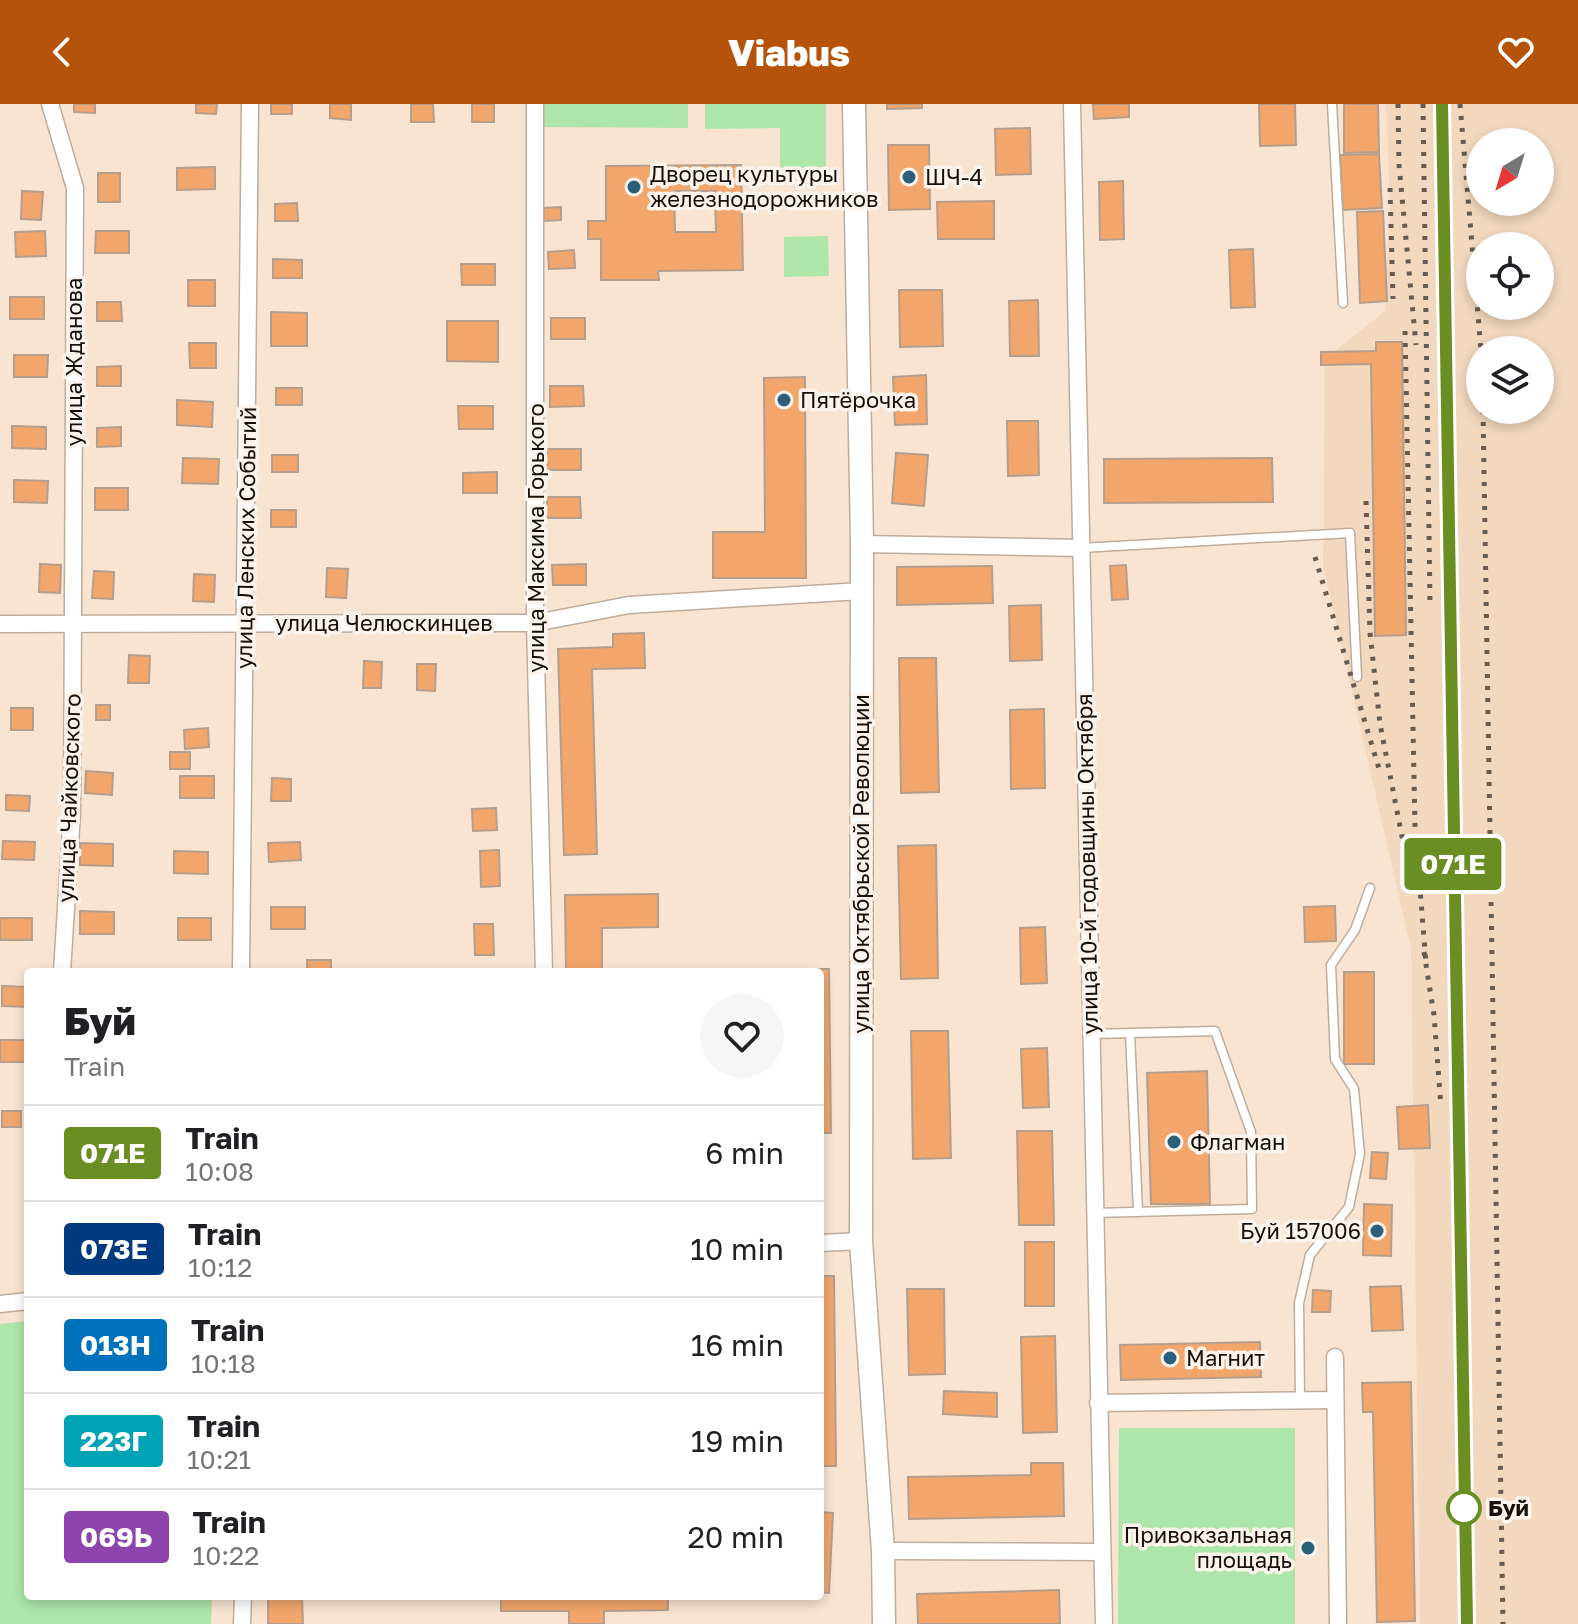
<!DOCTYPE html>
<meta charset="utf-8">
<style>
body{margin:0;font-family:"Golos Text",sans-serif;background:#f6f6f6;color:#202124;height:100vh;display:flex;flex-direction:column;font-size:30px;white-space:nowrap}
*{box-sizing:border-box;margin:0}
p{font-size:26px;color:#757577}
.icon{flex:none;width:44px;height:44px;fill:none;stroke:currentColor;stroke-width:2;stroke-linecap:round;stroke-linejoin:round}
.map{position:relative;flex:1;overflow:hidden}
.details{position:absolute;left:24px;top:864px;width:800px;height:632px;display:flex;flex-direction:column;background:#fff;border-radius:8px;box-shadow:0 4px 12px #0003}
.details>*{flex:none}
.badge{padding:0 16px;border-radius:6px;font-size:28px;line-height:52px}
.needle{width:52px;rotate:218deg}
.fabs{position:absolute;left:1466px;top:24px;display:grid;gap:16px}
.fabs a{display:grid;place-items:center;width:88px;height:88px;border-radius:50%;background:#fff;box-shadow:0 4px 12px #0003;font-size:40px}
.map>.badge{position:absolute;translate:-50% -50%;box-shadow:0 0 0 4px #fff}
.round{display:grid;place-items:center;flex:none;width:84px;height:84px;border-radius:42px;background:#f6f6f6}
.overview{display:flex;align-items:center;justify-content:space-between;height:136px;padding:0 40px}
h1{font-size:38px;font-weight:800;line-height:60px}
ul{padding:0;list-style:none}
li{display:flex;align-items:center;gap:24px;height:96px;padding:0 40px;border-top:2px solid #e0e0e0}
li div{flex:1}
li b{display:block;font-size:30px}
li em{font-style:normal}
li .badge{min-width:88px;font-weight:700;text-align:center}
header{display:flex;justify-content:space-between;align-items:center;height:104px;padding:0 40px;background:#b45309;color:#fff;font-size:36px;font-weight:800}
.map>svg:first-child{display:block}
</style>
<header><svg class="icon" aria-label="back" viewBox="0 0 24 24"><path d="M15 5l-7 7 7 7"/></svg>Viabus<svg class="icon" aria-label="heart" viewBox="0 0 24 24"><path d="M12 20l-8-8c-3-5 5-10 8-4 3-6 11-1 8 4z"/></svg></header>
<div class="map">
<svg width="1578" height="1520" viewBox="0 0 1578 1520">
<rect width="100%" height="100%" fill="#f8e4d1"/>
<path fill="#f2d8bf" fill-rule="evenodd" d="M1386,0H1578V1520H1420L1411,845L1323,461L1325,255L1385,207L1390,102ZM1480,38H1540V98H1480ZM1480,142H1540V202H1480ZM1480,246H1540V306H1480Z"/>
<g fill="#aee5aa">
<polygon points="540,0 688,0 688,24 540,23"/>
<polygon points="705,0 826,0 826,70 780,70 780,24 705,25"/>
<polygon points="828,132 829,172 784,173 784,133"/>
<polygon points="28,1217 28,1492 212,1492 211,1520 0,1520 0,1220"/>
<polygon points="1119,1324 1295,1324 1295,1520 1118,1520"/>
</g>
<g fill="#f2a66c" stroke="#b49e8e" stroke-width="2" fill-rule="evenodd">
<polygon points="74,0 95,0 95,9 74,8"/>
<polygon points="196,0 217,0 216,10 196,9"/>
<rect x="271" y="0" width="21" height="10"/>
<polygon points="330,0 351,0 351,16 330,14"/>
<polygon points="411,0 433,0 434,18 411,18"/>
<rect x="472" y="0" width="22" height="18"/>
<polygon points="887,0 922,0 922,4 887,5"/>
<polygon points="1093,0 1129,0 1129,13 1094,15"/>
<polygon points="1259,0 1295,0 1296,41 1260,42"/>
<polygon points="1344,0 1378,0 1379,48 1344,49"/>
<polygon points="1030,24 1031,70 996,71 995,25"/>
<polygon points="888,41 929,41 930,105 889,106"/>
<polygon points="1379,50 1382,104 1343,106 1340,51"/>
<path d="M741,61L743,166L658,167L659,176H601V135H588V117H606V62ZM674,87H715L716,128H675Z"/>
<polygon points="215,63 215,85 177,86 177,64"/>
<rect x="98" y="69" width="22" height="29"/>
<polygon points="1123,77 1124,135 1100,136 1099,78"/>
<polygon points="22,87 43,88 41,116 21,115"/>
<polygon points="994,97 994,135 938,135 937,98"/>
<polygon points="297,99 298,117 275,117 275,100"/>
<polygon points="561,103 561,116 544,117 544,104"/>
<polygon points="1383,107 1387,197 1360,199 1357,108"/>
<polygon points="45,127 46,152 16,153 15,128"/>
<polygon points="96,127 129,127 129,149 95,149"/>
<polygon points="1253,145 1255,203 1231,204 1229,146"/>
<polygon points="574,146 575,164 549,165 548,148"/>
<polygon points="273,155 302,156 302,174 273,174"/>
<polygon points="461,160 495,160 495,181 462,181"/>
<rect x="188" y="176" width="27" height="26"/>
<polygon points="899,186 942,186 943,242 900,243"/>
<rect x="10" y="193" width="34" height="22"/>
<polygon points="1038,196 1039,252 1010,252 1009,197"/>
<polygon points="97,198 121,198 122,217 97,217"/>
<polygon points="271,208 307,209 307,242 271,242"/>
<rect x="551" y="214" width="34" height="21"/>
<polygon points="447,217 498,217 498,258 447,257"/>
<polygon points="1376,238 1402,238 1406,531 1375,532 1371,260 1321,261 1321,248 1376,247"/>
<polygon points="189,239 216,239 216,264 190,264"/>
<polygon points="14,251 48,251 47,273 14,273"/>
<polygon points="121,262 121,282 97,282 97,263"/>
<polygon points="926,271 927,320 895,321 893,273"/>
<polygon points="805,273 806,474 713,474 713,428 765,428 764,274"/>
<polygon points="550,282 583,282 584,302 550,303"/>
<rect x="276" y="284" width="26" height="17"/>
<polygon points="177,296 213,298 212,323 177,321"/>
<polygon points="458,302 493,302 493,325 459,325"/>
<polygon points="1007,317 1038,317 1039,371 1008,372"/>
<polygon points="12,322 46,323 46,345 12,344"/>
<polygon points="121,323 121,342 97,343 97,324"/>
<rect x="547" y="345" width="34" height="21"/>
<polygon points="896,349 928,351 924,402 892,399"/>
<rect x="272" y="351" width="26" height="17"/>
<polygon points="183,354 219,355 218,380 182,379"/>
<polygon points="1272,354 1273,398 1104,399 1104,355"/>
<polygon points="497,368 497,389 463,389 463,369"/>
<polygon points="14,376 48,377 47,399 14,398"/>
<rect x="95" y="384" width="33" height="22"/>
<polygon points="547,393 580,393 581,414 547,414"/>
<rect x="271" y="406" width="25" height="17"/>
<polygon points="40,460 61,461 60,489 39,488"/>
<polygon points="586,460 586,481 553,481 552,461"/>
<polygon points="1126,461 1128,495 1112,496 1110,462"/>
<polygon points="992,462 993,499 897,501 897,463"/>
<polygon points="327,464 348,465 346,494 326,493"/>
<polygon points="94,467 114,468 113,495 92,494"/>
<polygon points="194,470 215,471 214,498 193,497"/>
<polygon points="1041,501 1042,556 1010,557 1009,502"/>
<polygon points="644,529 645,564 592,565 597,750 564,751 558,545 613,543 613,530"/>
<polygon points="129,551 150,552 149,579 128,579"/>
<polygon points="899,554 936,554 939,688 901,689"/>
<polygon points="364,557 382,558 381,584 363,584"/>
<polygon points="417,560 436,560 435,587 417,586"/>
<rect x="96" y="601" width="14" height="15"/>
<rect x="11" y="604" width="22" height="22"/>
<polygon points="1044,605 1045,684 1011,685 1010,606"/>
<polygon points="208,624 209,643 185,645 184,626"/>
<rect x="170" y="648" width="20" height="17"/>
<polygon points="86,667 113,669 112,691 85,689"/>
<rect x="180" y="672" width="34" height="22"/>
<polygon points="272,674 291,675 291,697 271,697"/>
<polygon points="6,691 30,692 29,707 6,706"/>
<polygon points="496,704 497,726 473,727 472,705"/>
<polygon points="3,737 35,738 34,756 2,755"/>
<polygon points="300,738 301,756 269,758 268,739"/>
<polygon points="80,739 113,740 113,762 80,761"/>
<polygon points="936,741 938,874 901,875 898,742"/>
<polygon points="499,746 500,782 481,783 480,747"/>
<polygon points="174,747 208,748 208,770 174,769"/>
<polygon points="658,790 658,823 602,824 602,868 566,868 565,791"/>
<polygon points="1335,802 1336,837 1305,838 1304,803"/>
<rect x="271" y="803" width="34" height="22"/>
<polygon points="80,807 114,808 114,830 80,830"/>
<rect x="0" y="814" width="32" height="22"/>
<rect x="178" y="814" width="33" height="22"/>
<polygon points="474,820 493,820 494,851 475,851"/>
<polygon points="1045,823 1047,879 1021,880 1020,824"/>
<rect x="307" y="856" width="24" height="12"/>
<polygon points="786,865 829,865 831,1029 820,1029 820,868 786,868"/>
<rect x="1344" y="868" width="30" height="92"/>
<polygon points="2,882 28,883 28,903 2,902"/>
<polygon points="911,927 948,927 951,1054 913,1055"/>
<rect x="0" y="936" width="28" height="22"/>
<polygon points="1047,944 1049,1003 1023,1004 1021,945"/>
<polygon points="1207,967 1210,1100 1151,1100 1147,969"/>
<polygon points="1428,1001 1430,1044 1399,1045 1397,1003"/>
<rect x="2" y="1007" width="19" height="16"/>
<polygon points="1017,1027 1052,1027 1054,1121 1019,1121"/>
<polygon points="1372,1048 1388,1049 1386,1075 1370,1074"/>
<polygon points="1364,1100 1392,1101 1391,1152 1363,1151"/>
<rect x="1025" y="1138" width="29" height="64"/>
<polygon points="820,1172 834,1172 836,1362 820,1362"/>
<polygon points="1401,1182 1403,1226 1372,1227 1370,1183"/>
<polygon points="907,1185 944,1185 945,1270 909,1271"/>
<polygon points="1313,1186 1331,1187 1330,1208 1312,1208"/>
<polygon points="1055,1232 1057,1328 1023,1329 1021,1233"/>
<polygon points="1260,1238 1261,1273 1121,1276 1120,1241"/>
<polygon points="1411,1278 1415,1517 1377,1518 1373,1308 1363,1308 1362,1279"/>
<polygon points="944,1287 997,1289 997,1313 943,1310"/>
<polygon points="1031,1359 1063,1359 1064,1412 909,1415 908,1373 1031,1371"/>
<polygon points="820,1408 833,1409 829,1489 820,1488"/>
<polygon points="1059,1486 1060,1520 918,1520 917,1490"/>
<polygon points="268,1492 302,1492 303,1520 268,1520"/>
<polygon points="501,1492 668,1492 668,1506 604,1507 604,1520 569,1520 569,1507 501,1507"/>
</g>
<g fill="none" stroke-linecap="round" stroke-linejoin="round">
<g stroke="#bfac9a" stroke-width="11">
<g id="lane">
<polyline points="1332,0 1343,199"/>
<polyline points="1081,444 1350,429 1357,573"/>
<polyline points="1130,929 1138,1108"/>
<polyline points="1092,930 1215,927 1251,1028 1252,1105 1094,1109"/>
<polyline points="1300,1296 1299,1199 1310,1151 1349,1103 1360,1050 1354,985 1335,955 1331,861 1355,826 1370,784"/>
</g>
</g>
<g stroke="#bfac9a" stroke-width="19">
<g id="street">
<polyline points="50,0 75,84 72,708 62,868"/>
<polyline points="535,0 535,519 544,868"/>
<polyline points="1072,0 1104,1520"/>
<polyline points="862,440 1081,444"/>
<polyline points="0,520 535,519 629,501 861,487"/>
<polyline points="241,868 250,0"/>
<polyline points="820,1139 861,1137"/>
<polyline points="0,1200 28,1197"/>
<polyline points="1335,1253 1338,1520"/>
<polyline points="1098,1299 1335,1296"/>
<polyline points="883,1447 1102,1448"/>
<polyline points="242,1520 243,1492"/>
</g>
</g>
<g stroke="#bfac9a" stroke-width="25">
<polyline id="secondary" points="854,0 862,440 861,1137 883,1447 884,1520"/>
</g>
<use href="#lane" stroke="#fff" stroke-width="8"/>
<use href="#street" stroke="#fff" stroke-width="16"/>
<use href="#secondary" stroke="#fff" stroke-width="22"/>
<g stroke="#675c51" stroke-width="5" stroke-dasharray="4 8" stroke-linecap="butt">
<polyline points="1398,0 1399,61 1416,241"/>
<polyline points="1423,0 1430,500"/>
<polyline points="1442,0 1466,1520"/>
<polyline points="1460,0 1481,246"/>
<polyline points="1390,84 1393,195"/>
<polyline points="1405,227 1415,723 1426,859"/>
<polyline points="1483,306 1503,1520"/>
<polyline points="1366,397 1370,529 1380,620 1407,758"/>
<polyline points="1315,453 1380,668"/>
<polyline points="1424,848 1434,911 1441,1003"/>
</g>
</g>
<g fill="none" stroke-linecap="round" stroke-linejoin="round">
<g stroke="#fff" stroke-width="18">
<polyline id="line" points="1442,0 1467,1520"/>
</g>
<use href="#line" stroke="#6b8e23" stroke-width="12"/>
</g>
<g fill="#2a5f7b" stroke="#fcf4ec" stroke-width="3">
<circle cx="909" cy="73" r="8"/>
<circle cx="634" cy="83" r="8"/>
<circle cx="784" cy="296" r="8"/>
<circle cx="1174" cy="1038" r="8"/>
<circle cx="1377" cy="1127" r="8"/>
<circle cx="1170" cy="1254" r="8"/>
<circle cx="1308" cy="1444" r="8"/>
</g>
<circle fill="#fff" stroke="#6b8e23" stroke-width="4" cx="1464" cy="1404" r="16"/>
<g text-anchor="middle" stroke-width="7" stroke-linejoin="round" paint-order="stroke">
<g font-size="22" fill="#161009" stroke="#fcf4ec" text-anchor="start">
<text x="650" y="78">Дворец культуры<tspan x="650" dy="25">железнодорожников</tspan></text>
<text x="925" y="81">ШЧ-4</text>
<text x="800" y="304">Пятёрочка</text>
<text x="1190" y="1046">Флагман</text>
<text x="1361" y="1135" text-anchor="end">Буй 157006</text>
<text x="1186" y="1262">Магнит</text>
<text x="1292" y="1439" text-anchor="end">Привокзальная<tspan x="1292" dy="25">площадь</tspan></text>
</g>
<g font-size="22" fill="#161009" stroke="#fcf4ec">
<text transform="translate(74 258) rotate(-90)" y="8">улица Жданова</text>
<text transform="translate(246 434) rotate(-89)" y="8">улица Ленских Событий</text>
<text transform="translate(536 434) rotate(-90)" y="8">улица Максима Горького</text>
<text x="384" y="527">улица Челюскинцев</text>
<text transform="translate(69 694) rotate(-88)" y="8">улица Чайковского</text>
<text transform="translate(861 760) rotate(-90)" y="8">улица Октябрьской Революции</text>
<text transform="translate(1087 760) rotate(-91)" y="8">улица 10-й годовщины Октября</text>
</g>
<g font-size="22" font-weight="bold" fill="#161009" stroke="#fcf4ec" text-anchor="start">
<text x="1488" y="1412">Буй</text>
</g>
</g>
</svg>
<div class="fabs">
<a><svg class="needle" viewBox="-14 -14 28 28"><path d="M0-13l5 13h-10z" fill="#e53935"/><path d="M0 13l5-13h-10z" fill="#757577"/></svg></a>
<a><svg class="icon" aria-label="locate" viewBox="0 0 24 24"><circle cx="12" cy="12" r="6"/><path d="M12 2v4M12 18v4M2 12h4M18 12h4"/></svg></a>
<a><svg class="icon" aria-label="layers" viewBox="0 0 24 24"><path d="M12 4l9 5-9 5-9-5zM3 14l9 5 9-5"/></svg></a>
</div>
<b class="badge" style="left:1453px;top:760px;background:#6b8e23;color:#fff">071Е</b>
<section class="details">
<div class="overview"><div><h1>Буй</h1><p>Train</p></div><a class="round"><svg class="icon" aria-label="heart" viewBox="0 0 24 24"><path d="M12 20l-8-8c-3-5 5-10 8-4 3-6 11-1 8 4z"/></svg></a></div>
<ul>
<li><span class="badge" style="background:#6b8e23;color:#fff">071Е</span><div><b>Train</b><p>10:08</p></div><em>6 min</em></li>
<li><span class="badge" style="background:#003b80;color:#fff">073Е</span><div><b>Train</b><p>10:12</p></div><em>10 min</em></li>
<li><span class="badge" style="background:#0072bc;color:#fff">013Н</span><div><b>Train</b><p>10:18</p></div><em>16 min</em></li>
<li><span class="badge" style="background:#00a3b4;color:#fff">223Г</span><div><b>Train</b><p>10:21</p></div><em>19 min</em></li>
<li><span class="badge" style="background:#8e44ad;color:#fff">069Ь</span><div><b>Train</b><p>10:22</p></div><em>20 min</em></li>
</ul>
</section>
</div>
